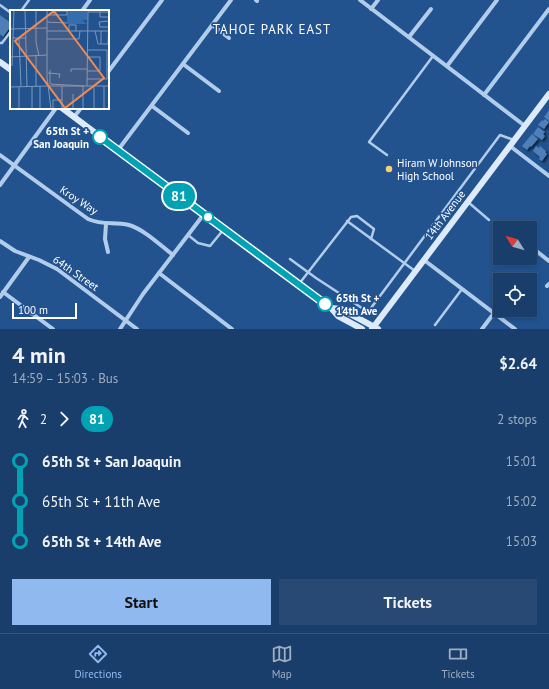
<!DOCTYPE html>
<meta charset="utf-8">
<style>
body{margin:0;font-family:"PT Sans",sans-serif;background:#274973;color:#f1f3f6;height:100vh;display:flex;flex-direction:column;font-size:15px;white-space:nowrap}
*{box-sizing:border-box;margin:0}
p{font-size:13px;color:#9faec1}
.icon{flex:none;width:22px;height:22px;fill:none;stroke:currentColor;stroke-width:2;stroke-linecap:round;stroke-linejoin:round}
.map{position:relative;height:329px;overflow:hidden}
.panel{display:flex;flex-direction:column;background:#1a3e6b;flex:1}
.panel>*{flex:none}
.badge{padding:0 8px;border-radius:13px;font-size:14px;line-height:26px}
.needle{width:26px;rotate:307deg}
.tools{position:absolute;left:493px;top:221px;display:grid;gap:8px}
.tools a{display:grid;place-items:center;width:44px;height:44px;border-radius:0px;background:#1a3e6b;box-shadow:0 2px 6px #0003,0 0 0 1px #38577e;font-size:20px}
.scale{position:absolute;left:12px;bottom:10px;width:65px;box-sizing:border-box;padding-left:4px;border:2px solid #fff;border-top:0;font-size:11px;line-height:14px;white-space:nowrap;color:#fff;-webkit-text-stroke:3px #22538f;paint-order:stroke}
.map>.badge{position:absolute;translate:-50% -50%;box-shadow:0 0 0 2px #fff}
.legs{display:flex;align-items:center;gap:6px;height:44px;padding:0 12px;font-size:13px}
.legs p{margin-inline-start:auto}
.headline{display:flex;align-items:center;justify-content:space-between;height:68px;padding:0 12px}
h1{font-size:22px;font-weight:700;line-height:30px}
.primary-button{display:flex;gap:8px;margin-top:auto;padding:8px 12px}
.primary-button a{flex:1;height:46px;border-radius:0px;background:#90b9f0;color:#111;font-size:16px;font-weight:700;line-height:46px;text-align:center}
.primary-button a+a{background:#274973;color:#f1f3f6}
ul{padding:0 12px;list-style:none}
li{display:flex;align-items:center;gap:14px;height:40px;font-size:15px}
li i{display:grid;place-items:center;width:6px;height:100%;margin:0 5px;background:currentColor}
li i::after{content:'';width:10px;height:10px;margin:-5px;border:3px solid;border-radius:50%;background:#1a3e6b}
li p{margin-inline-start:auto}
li:first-child i{background:linear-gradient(#0000 50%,currentColor 0)}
li:last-child i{background:linear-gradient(currentColor 50%,#0000 0)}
.dock{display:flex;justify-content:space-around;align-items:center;height:56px;border-top:1px solid #38577e;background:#1a3e6b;font-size:11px;color:#9faec1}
.dock a{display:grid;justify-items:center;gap:2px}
.dock .on{color:#90b9f0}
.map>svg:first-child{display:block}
</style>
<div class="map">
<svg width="549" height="329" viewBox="0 0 549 329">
<defs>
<filter id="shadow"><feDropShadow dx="2" dy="2" stdDeviation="1" flood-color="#0009"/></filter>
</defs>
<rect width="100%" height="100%" fill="#22538f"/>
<g fill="#4f7fb8" filter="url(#shadow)">
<polygon points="0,15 11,23 11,26 3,37 0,34"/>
<polygon points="549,110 549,121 544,117"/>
<polygon points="545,119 549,122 544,129 538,125 542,120 543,121"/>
<polygon points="538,127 545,132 543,134 545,136 542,140 533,134"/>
<polygon points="532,134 538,139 531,147 530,146 527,150 522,146"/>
<polygon points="536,146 539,148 540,146 546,151 545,152 547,154 542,161 539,159 540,157 533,151"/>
</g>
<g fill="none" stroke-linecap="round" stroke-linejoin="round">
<g stroke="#b2cdec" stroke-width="2.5">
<polyline points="0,5 11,13"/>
<polyline points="21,11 29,0"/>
<polyline points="0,43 2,43 11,31"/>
<polyline points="387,155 369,142 433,56"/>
<polyline points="468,202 489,220"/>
<polyline points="347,221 415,271"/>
<polyline points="188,235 198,243 210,246 224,229"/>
<polyline points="290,259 316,278 368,312 500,135 514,140"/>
<polyline points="299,284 351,217 357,216 374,229 371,239"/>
<polyline points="435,325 462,289"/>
</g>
<g stroke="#b2cdec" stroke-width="4">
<polyline points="256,0 257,1"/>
<polyline points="360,0 525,126"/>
<polyline points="371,9 378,0"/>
<polyline points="82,11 90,0"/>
<polyline points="212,25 229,38"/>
<polyline points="409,37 431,9"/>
<polyline points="183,64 219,91"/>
<polyline points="447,66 497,0"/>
<polyline points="108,72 162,0"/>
<polyline points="484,95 549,9"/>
<polyline points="152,106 188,133"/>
<polyline points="74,117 81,108"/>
<polyline points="510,146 549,176"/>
<polyline points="118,150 231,0"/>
<path d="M0,155L88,219C104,226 114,221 129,225C145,230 160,245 173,255"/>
<polyline points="0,185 56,108"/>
<polyline points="106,224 105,239 108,252"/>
<polyline points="0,241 15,251 39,260 57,269 137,329"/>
<polyline points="530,246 549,261"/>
<polyline points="424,260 515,329"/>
<polyline points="159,273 232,329"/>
<polyline points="547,286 549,284"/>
<polyline points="3,292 53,329"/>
<polyline points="0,297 29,257"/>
<polyline points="120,329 143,294 204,214"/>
<polyline points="482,329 494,313"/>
</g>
<g stroke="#ddeaf9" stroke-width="6">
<polyline points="0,62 11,70"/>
<polyline points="62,108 308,292 331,308 338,316 362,329"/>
<polyline points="331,308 341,309 378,329"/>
<polyline points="372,329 549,94"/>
</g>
</g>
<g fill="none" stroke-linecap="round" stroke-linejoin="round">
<g stroke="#fff" stroke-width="9">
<polyline id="line-1" points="100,137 325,304"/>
</g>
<use href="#line-1" stroke="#00a3b4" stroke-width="6"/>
</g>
<g fill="#fff" stroke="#00a3b4" stroke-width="2">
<circle cx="100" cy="137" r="7"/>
<circle cx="208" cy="217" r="5"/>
<circle cx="325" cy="304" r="7"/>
</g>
<circle fill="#f8d074" stroke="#22538f" stroke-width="1.5" cx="389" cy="169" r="4"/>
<g text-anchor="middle" stroke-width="3.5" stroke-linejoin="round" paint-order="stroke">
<g font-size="11" font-weight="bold" fill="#fff" stroke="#22538f" text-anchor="end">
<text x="89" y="135">65th St +<tspan x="89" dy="13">San Joaquin</tspan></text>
<text x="336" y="302" text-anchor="start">65th St +<tspan x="336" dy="13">14th Ave</tspan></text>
</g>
<g font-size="11" fill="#fff" stroke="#22538f" text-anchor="start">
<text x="397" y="167">Hiram W Johnson<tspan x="397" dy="13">High School</tspan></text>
</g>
<g font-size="11" fill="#fff" stroke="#22538f">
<text transform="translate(79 200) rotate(33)" y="4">Kroy Way</text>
<text transform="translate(445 215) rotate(-53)" y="4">14th Avenue</text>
<text transform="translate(76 273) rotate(35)" y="4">64th Street</text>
</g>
<g font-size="13" letter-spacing="1" fill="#fff" stroke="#22538f">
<text x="272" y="34">TAHOE PARK EAST</text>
</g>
</g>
<g transform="translate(10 10)">
<rect width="99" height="99" fill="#22538f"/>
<path d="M57,0H77V10H72L77,14H57Z" fill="#366dac"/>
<path fill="none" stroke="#7a98bc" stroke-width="1" d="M15,0L17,77M26,0V32L29,46M37,0V67L41,99M78,2H99M90,2V7H99M37,5H57V0M44,5V1H57M37,12L57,13M98,17H90L89,12L99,11M0,19L37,18M37,21H99M59,21V15H66V21M85,21L88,34H98L99,8M3,28H16M9,28L11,77M37,29H69L70,21M91,34V21M0,47L37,45M2,56L4,0M40,60V74L74,76M77,61H90V47H77M61,62V59H77M38,63L50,64L49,68M77,69H97V40H77M26,76V45M30,76V99M38,76H99M77,76L78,0M94,76V99M0,77L38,76M9,77V99M22,99V77M43,99V90H52M52,99V76M63,99V84M73,99V76M84,99V76"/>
<path fill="#ef8b55" fill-opacity="0.15" stroke="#ef8b55" stroke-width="2" d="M44,1L94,68L55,98L5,31Z"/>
<rect width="99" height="99" fill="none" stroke="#fff" stroke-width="2"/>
</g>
</svg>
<div class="tools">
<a><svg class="needle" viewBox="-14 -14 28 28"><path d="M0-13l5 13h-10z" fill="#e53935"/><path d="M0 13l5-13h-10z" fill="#9faec1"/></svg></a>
<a><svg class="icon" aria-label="locate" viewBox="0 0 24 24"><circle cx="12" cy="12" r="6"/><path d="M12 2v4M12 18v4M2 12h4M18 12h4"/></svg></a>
</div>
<div class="scale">100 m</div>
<b class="badge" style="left:179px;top:196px;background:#00a3b4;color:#fff">81</b>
</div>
<section class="panel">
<div class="headline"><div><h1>4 min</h1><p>14:59 – 15:03 · Bus</p></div><b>$2.64</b></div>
<div class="legs"><svg class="icon" aria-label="walk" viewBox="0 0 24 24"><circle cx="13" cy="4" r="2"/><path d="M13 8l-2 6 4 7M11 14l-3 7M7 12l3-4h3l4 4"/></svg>2<svg class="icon" aria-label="forward" viewBox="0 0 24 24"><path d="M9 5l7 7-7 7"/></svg><b class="badge" style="background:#00a3b4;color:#fff">81</b><p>2 stops</p></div>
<ul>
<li><i style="color:#00a3b4"></i><b>65th St + San Joaquin</b><p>15:01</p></li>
<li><i style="color:#00a3b4"></i><span>65th St + 11th Ave</span><p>15:02</p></li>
<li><i style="color:#00a3b4"></i><b>65th St + 14th Ave</b><p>15:03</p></li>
</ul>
<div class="primary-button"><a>Start</a><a>Tickets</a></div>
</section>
<nav class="dock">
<a class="on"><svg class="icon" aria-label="directions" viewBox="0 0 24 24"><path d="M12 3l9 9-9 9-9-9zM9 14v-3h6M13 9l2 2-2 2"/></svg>Directions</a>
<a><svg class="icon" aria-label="map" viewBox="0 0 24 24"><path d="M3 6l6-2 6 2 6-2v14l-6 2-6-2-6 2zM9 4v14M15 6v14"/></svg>Map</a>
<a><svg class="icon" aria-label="tickets" viewBox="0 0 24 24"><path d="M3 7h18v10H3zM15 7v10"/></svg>Tickets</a>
</nav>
